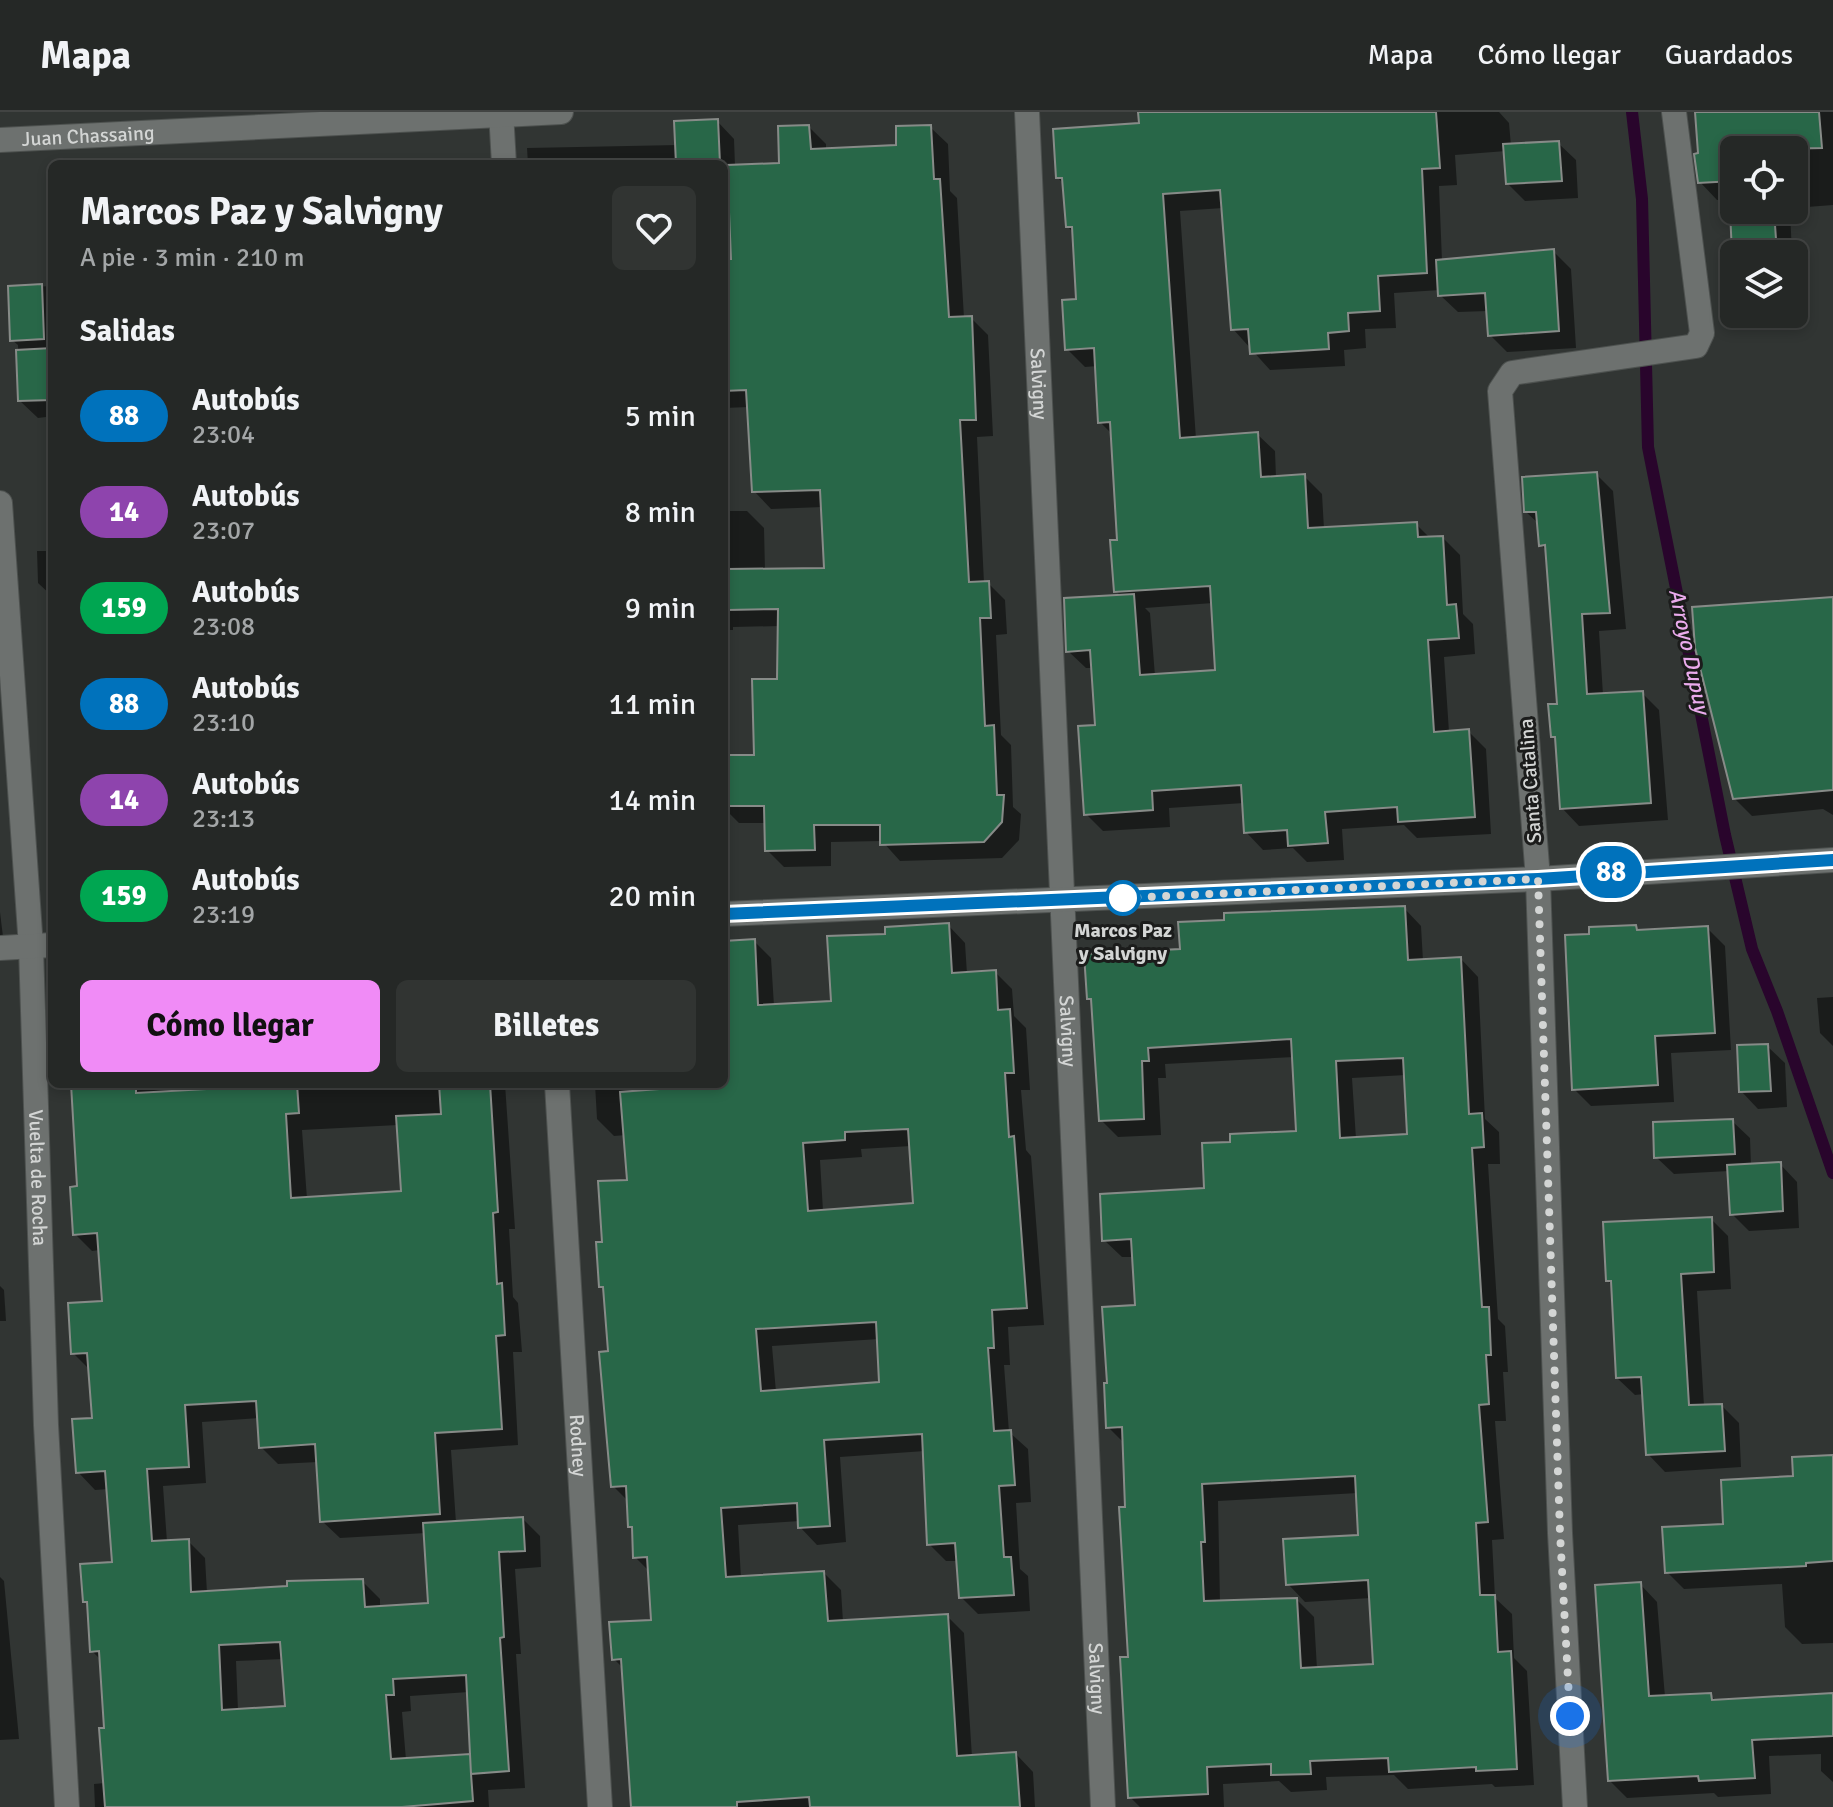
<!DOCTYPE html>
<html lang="es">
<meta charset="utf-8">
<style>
body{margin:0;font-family:Signika,sans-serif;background:#313432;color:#f1f3f6;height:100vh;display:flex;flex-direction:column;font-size:30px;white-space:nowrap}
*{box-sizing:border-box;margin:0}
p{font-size:26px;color:#a3a6a7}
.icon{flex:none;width:44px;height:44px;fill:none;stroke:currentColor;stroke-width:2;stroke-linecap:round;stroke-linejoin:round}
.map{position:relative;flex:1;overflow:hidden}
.sheet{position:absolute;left:48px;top:48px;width:680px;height:928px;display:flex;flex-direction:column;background:#252826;border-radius:12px;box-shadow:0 4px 12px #0003,0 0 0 2px #424443}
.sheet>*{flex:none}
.badge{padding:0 16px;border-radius:26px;font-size:28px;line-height:52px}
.controls{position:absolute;left:1720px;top:24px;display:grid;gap:16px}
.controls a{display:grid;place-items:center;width:88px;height:88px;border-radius:12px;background:#252826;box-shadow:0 4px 12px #0003,0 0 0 2px #424443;font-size:40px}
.you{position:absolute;width:40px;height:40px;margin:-20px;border:6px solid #fff;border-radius:50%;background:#1a73e8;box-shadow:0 0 0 12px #1a73e833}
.map>.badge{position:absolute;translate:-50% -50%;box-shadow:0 0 0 4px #fff}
h2{padding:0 32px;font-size:30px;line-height:72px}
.round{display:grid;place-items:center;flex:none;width:84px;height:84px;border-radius:12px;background:#313432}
.head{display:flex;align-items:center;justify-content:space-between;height:136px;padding:0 32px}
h1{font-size:38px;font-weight:700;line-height:60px}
.button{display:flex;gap:16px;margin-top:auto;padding:16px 32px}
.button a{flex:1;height:92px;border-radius:12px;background:#f08bf6;color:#111;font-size:32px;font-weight:700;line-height:92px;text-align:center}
.button a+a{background:#313432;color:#f1f3f6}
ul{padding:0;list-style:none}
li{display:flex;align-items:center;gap:24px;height:96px;padding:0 32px}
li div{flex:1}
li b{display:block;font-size:30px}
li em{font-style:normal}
li .badge{min-width:88px;font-weight:700;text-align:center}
header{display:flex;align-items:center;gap:48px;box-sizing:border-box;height:112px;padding:0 40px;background:#252826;border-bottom:2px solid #424443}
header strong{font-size:38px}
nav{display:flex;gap:44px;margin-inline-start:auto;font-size:28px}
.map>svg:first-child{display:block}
</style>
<header>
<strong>Mapa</strong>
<nav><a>Mapa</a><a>Cómo llegar</a><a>Guardados</a></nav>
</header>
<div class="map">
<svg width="1833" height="1695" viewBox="0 0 1833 1695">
<rect width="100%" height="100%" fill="#313533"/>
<g fill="#0007" fill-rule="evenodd">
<path d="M1140,0H1499L1509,11L1511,34L1558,31L1576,48L1578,86L1525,89L1508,72L1506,39L1455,43L1457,73L1439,74L1442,149L1553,139L1571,157L1576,236L1507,240L1490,223L1488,199L1458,200L1440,183V178L1394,181L1396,216L1365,217L1366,236L1344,238L1345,254L1270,258L1233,217L1223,96L1180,99L1196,327L1257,322L1275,339L1276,366L1304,364L1322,382L1324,417L1416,412L1431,427L1443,426L1460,443L1463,502L1473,512L1475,542L1444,545L1449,620L1468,619L1486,637L1491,722L1417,726L1404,713L1342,717L1344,748L1307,750L1293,736L1263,738L1246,720L1244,691L1169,696L1170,715L1103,719L1086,702L1097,615L1093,556H1086L1068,539L1121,484L1116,479L1120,430L1113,323L1100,310L1097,254L1085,255L1067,237L1079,189L1074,121L1068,115L1064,72L1058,66L1141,13ZM1213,491L1218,560L1155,564L1150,501L1145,496Z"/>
<polygon points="1697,0 1833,0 1833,93 1794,96 1794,38 1734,38 1734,98 1790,98 1792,142 1736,142 1733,115 1722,104 1721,88 1717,88 1700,70"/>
<polygon points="717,9 734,27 735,54 782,53 809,15 826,32 826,38 899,35 930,15 948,32 950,79 957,86 964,206 971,206 988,223 993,324 977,325 984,471 988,471 1005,488 1007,522 996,523 1001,623 1011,633 1013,695 1021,702 1019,728 1002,746 900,749 882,729 831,730 831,754 784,755 767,738 766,711 739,711 724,696 724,645 756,645 779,569 780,514 733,515 733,518 725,518 726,573 724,573 724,399 747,399 764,416 765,459 826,458 823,395 771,397 754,379 749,295 724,296 724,52 528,52 527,36 678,33"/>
<polygon points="455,47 460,52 395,52 395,50"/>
<polygon points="1794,165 1806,177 1808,211 1759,214 1746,202 1794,202"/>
<polygon points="52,174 52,374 49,371 46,305 38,306 20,289 18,233 12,228 10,176"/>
<polygon points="1596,362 1613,379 1626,517 1599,519 1603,583 1642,581 1659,598 1668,708 1579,714 1562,696 1557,629 1552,624 1559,594 1547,439 1541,433 1539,412 1526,400"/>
<polygon points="37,439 52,439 52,484 38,471"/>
<polygon points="1833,488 1833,703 1823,697 1752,704 1734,686"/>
<path d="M1404,796L1421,814L1423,849L1461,847L1478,865L1485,1007L1499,1020L1500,1052H1488L1498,1207L1505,1214L1508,1260H1503L1506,1309H1495L1504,1427L1492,1428L1495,1486L1512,1502L1514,1546L1527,1559L1534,1673L1495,1675L1492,1672L1408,1677L1394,1663L1326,1665L1327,1678L1291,1680L1279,1669L1223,1672L1224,1695H1140L1130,1685V1547L1124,1331L1108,1315L1138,1195L1134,1145H1122L1104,1128L1206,1078L1232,1031L1299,1021L1294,945L1165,952L1166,966H1158L1161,1023L1118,1025L1101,1008L1093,891L1089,886L1182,839ZM1406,963L1409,1024L1356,1027L1352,966ZM1358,1381L1361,1425L1288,1472L1305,1490L1371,1486L1375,1553L1317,1557L1314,1505L1297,1488L1220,1491L1218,1389Z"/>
<polygon points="0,800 4,833 0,833"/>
<path d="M948,813L965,831L967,862L995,860L1012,877L1014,904L1026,916L1030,978H1021L1026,1038L1031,1044L1044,1213L1008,1215L1010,1253H1004L1009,1320L1028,1337L1031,1390L1016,1391L1020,1457L1028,1464L1030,1499L978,1502L961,1485L959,1449H946L929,1432L925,1339L840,1345L846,1430L817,1433L800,1415V1409L738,1413L741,1466L824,1461L841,1478L843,1510L947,1504L964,1521L972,1645L1016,1642L1033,1660L1035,1695H632L624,1557L614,1547L653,1510L650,1460L635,1445L634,1417L630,1414L629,1390L613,1374L610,1241L606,1180L601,1175L604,1131L630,1070L626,1023L614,1024L597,1007L595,972H724V831L754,829L771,846L774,894L833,891L887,824ZM911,1034L915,1093L823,1099L820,1048L862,1045L861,1037ZM879,1227L882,1271L776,1280L772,1234Z"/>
<polygon points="1636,815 1641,820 1707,816 1725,834 1731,938 1671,941 1674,990 1591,994 1574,977 1591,824"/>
<polygon points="1833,885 1833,934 1820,921 1817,886"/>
<polygon points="1767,934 1785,951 1787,995 1758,997 1741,979"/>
<path d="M73,972H505L515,1117H509L513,1185L518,1191L522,1240H513L518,1333L451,1338L456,1411L523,1407L540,1424L541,1455L515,1457L521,1542H516L525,1676L488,1678L489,1695H95L94,1672L105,1671L106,1618L101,1548L92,1539L89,1494L85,1490L114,1452L109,1377L95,1378L78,1360L94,1308L90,1258L73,1241L104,1191L100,1138L92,1139L75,1122L79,1076ZM398,1013L403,1081L307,1087L302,1018ZM259,1306L261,1335L278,1352L318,1350L322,1409L340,1426L426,1421L430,1493L380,1496V1487L362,1469L207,1481L205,1446L188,1429L167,1430L163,1374L206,1371L202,1310ZM284,1547L287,1596L238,1599L236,1549ZM469,1580L472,1647L469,1644L406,1648L402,1600L411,1599L410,1584Z"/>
<polygon points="1732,1009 1750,1026 1751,1054 1780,1052 1797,1070 1799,1116 1749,1119 1732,1102 1729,1059 1674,1062 1656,1045"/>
<polygon points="1711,1107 1728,1124 1731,1177 1697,1179 1704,1294 1722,1294 1739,1311 1741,1355 1665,1360 1648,1342 1644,1282 1635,1283 1617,1266 1613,1174 1608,1169"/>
<polygon points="0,1174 4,1178 6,1209 0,1209"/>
<polygon points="1833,1345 1833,1531 1802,1532 1785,1515 1782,1472 1684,1477 1667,1460 1725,1414 1795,1366"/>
<polygon points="0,1465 4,1469 19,1627 0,1628"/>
<polygon points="1640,1472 1657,1490 1665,1585 1710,1583 1717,1589 1833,1583 1833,1670 1821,1659 1821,1642 1769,1644 1771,1682 1718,1685 1714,1681 1627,1686 1610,1669"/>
</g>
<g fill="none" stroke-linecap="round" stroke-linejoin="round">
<polyline stroke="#29052c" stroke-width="12" points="1632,0 1642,87 1648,335 1725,723 1752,837 1777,899 1833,1061"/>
</g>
<g fill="#286748" stroke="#878b88" stroke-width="2" fill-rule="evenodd">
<polygon points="1138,0 1436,0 1440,56 1422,57 1427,161 1378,164 1380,199 1348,201 1349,219 1328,221 1329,237 1250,242 1248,217 1231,218 1220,78 1163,82 1180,326 1258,320 1261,365 1305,362 1308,416 1417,410 1418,425 1443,424 1447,493 1456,492 1459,526 1428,528 1434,620 1469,617 1475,705 1398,710 1397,695 1325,700 1328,731 1288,734 1287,718 1244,721 1241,673 1152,679 1153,698 1084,703 1078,614 1095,613 1090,538 1066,540 1064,486 1134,482 1140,563 1215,558 1210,474 1114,480 1110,428 1117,428 1110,310 1098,311 1094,236 1065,238 1062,188 1076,187 1072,115 1066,115 1062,66 1056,66 1053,17 1139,11"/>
<polygon points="1695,0 1819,0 1822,36 1734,38 1734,69 1698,71 1694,42 1698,41"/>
<polygon points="718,7 720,52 676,52 674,9"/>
<polygon points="809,13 811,37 896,33 896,14 931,13 934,67 940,67 949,205 972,204 976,308 960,308 969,470 989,469 991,506 980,506 985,614 994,613 997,683 1004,683 1002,710 984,730 880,733 880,713 814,713 815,738 765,739 764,694 724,694 724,643 754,643 752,567 777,567 778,497 727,498 727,457 824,456 820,378 752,380 746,278 724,279 724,147 731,147 727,53 779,51 778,14"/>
<polygon points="1559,29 1562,69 1506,72 1503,32"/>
<polygon points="1730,98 1774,98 1777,142 1732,142"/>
<polygon points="1554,137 1559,219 1488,224 1485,181 1438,184 1436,148"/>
<polygon points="42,172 44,227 10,229 8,174"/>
<polygon points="52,236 52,288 18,289 16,238"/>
<polygon points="1597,360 1610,501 1582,502 1587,582 1643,579 1651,691 1560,697 1555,625 1551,625 1548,592 1557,592 1545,433 1539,434 1536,400 1524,400 1522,365"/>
<polygon points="1833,485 1833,678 1733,687 1695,536 1692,495"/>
<path d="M1405,794L1408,848L1461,845L1469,1002L1482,1001L1484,1035L1472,1036L1482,1195H1489L1491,1243H1486L1489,1292L1479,1293L1488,1410L1476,1411L1480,1483H1495L1498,1540L1511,1539L1517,1657L1476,1659V1655L1389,1660L1388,1646L1310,1649L1311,1662L1271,1663V1652L1207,1655L1208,1682L1128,1686L1120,1545H1128L1119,1395H1125L1122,1315L1106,1316L1104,1271H1107L1102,1195L1135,1193L1131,1127L1102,1129L1100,1082L1204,1076L1202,1031L1230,1030V1022L1296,1019L1291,927L1148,936L1149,949H1142L1144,1007L1099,1009L1091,887H1087L1084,842L1180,837L1178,810L1224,808V801ZM1403,946L1407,1022L1340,1026L1336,949ZM1355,1364L1358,1423L1283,1427L1286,1473L1368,1468L1373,1552L1301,1556L1297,1486L1204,1489L1201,1430H1205L1202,1372Z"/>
<path d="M949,811L952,861L996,858L998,898L1010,897L1014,961H1005L1009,1025L1014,1024L1027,1196L992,1198L994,1236H988L994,1319L1011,1318L1015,1373L999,1374L1004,1445H1011L1014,1483L959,1486L955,1431L927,1433L922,1322L824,1328L830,1414L798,1416L797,1391L721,1396L726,1465L824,1459L828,1509L948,1502L957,1644L1016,1640L1020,1695H810L809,1685L737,1690V1695H631L621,1547L612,1548L609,1510L651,1508L647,1445L633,1446L632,1415H628L626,1374L611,1375L599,1240L608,1239L603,1175H599L596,1130H602L598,1069L627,1068L620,980L724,972V829L755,827L758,893L831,889L827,824L885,822V815ZM908,1017L913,1091L808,1099L803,1031L845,1028V1020ZM876,1210L879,1270L761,1279L756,1217Z"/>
<polygon points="1636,813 1637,818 1708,814 1715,921 1655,924 1658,973 1572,978 1565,823 1589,822 1589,815"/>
<polygon points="1768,932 1771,979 1739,980 1737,933"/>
<path d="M71,972H136V981L297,972L299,1001L286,1002L291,1086L401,1079L396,1004L441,1002L439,972H490L498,1100L493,1101L497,1172L502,1171L505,1223L496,1224L502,1317L435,1321L440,1402L320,1410L315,1332L259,1336L256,1289L185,1293L189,1355L147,1357L152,1429L189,1427L191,1480L287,1474V1469L363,1467L365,1495L428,1491L423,1411L523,1405L525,1439L499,1440L504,1525L500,1526L509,1659L471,1662L473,1689L402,1695H105L99,1616H104L99,1539L90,1540L87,1490H83L80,1452L112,1450L105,1359L76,1361L72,1307L92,1306L87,1241L71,1242L68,1191L102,1189L97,1121L73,1123L70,1075L77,1074ZM280,1530L285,1594L222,1598L219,1533ZM466,1563L471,1662L470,1642L391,1647L386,1583H394L393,1567Z"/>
<polygon points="1733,1007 1735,1042 1654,1046 1653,1010"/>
<polygon points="1781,1050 1783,1099 1730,1103 1727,1053"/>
<polygon points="1712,1105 1714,1160 1681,1162 1689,1293 1722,1292 1725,1339 1646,1343 1641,1265 1616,1266 1611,1169 1606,1169 1603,1110"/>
<polygon points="1833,1343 1833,1449 1806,1451 1806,1454 1665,1461 1662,1415 1723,1412 1721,1368 1793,1364 1792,1345"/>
<polygon points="1641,1470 1649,1584 1711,1581 1712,1588 1833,1581 1833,1624 1752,1628 1755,1666 1699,1669 1698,1664 1608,1669 1595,1473"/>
</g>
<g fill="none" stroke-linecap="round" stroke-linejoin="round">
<g stroke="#4d514f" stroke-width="26">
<g id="street">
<polyline points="501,0 504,52"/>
<path id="s1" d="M1027,0L1103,1695"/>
<path id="s2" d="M0,28L561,0"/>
<path id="s3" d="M0,391L31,835L46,1313L67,1695"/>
<polyline points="724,802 1538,767 1833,748"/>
<polyline points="0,836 52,833"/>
<path id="s4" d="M557,972L600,1695"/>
<polyline points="1575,1695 1560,1421 1538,767 1500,279 1512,261 1696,234 1702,221 1674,0"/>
</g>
</g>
<use href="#street" stroke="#6d716f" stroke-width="24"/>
</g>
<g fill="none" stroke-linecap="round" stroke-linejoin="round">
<g stroke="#fff" stroke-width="18">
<polyline id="line" points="724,802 1538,767 1833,748"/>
</g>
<use href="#line" stroke="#0072bc" stroke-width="12"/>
<polyline stroke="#d3d5d4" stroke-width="8" stroke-dasharray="0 14.4" points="1123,786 1538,767 1560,1421 1570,1604"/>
</g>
<circle fill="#fff" stroke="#0072bc" stroke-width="4" cx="1123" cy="786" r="16"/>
<g text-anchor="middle" stroke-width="6" stroke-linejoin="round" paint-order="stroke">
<g font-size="20" fill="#d3d5d4" stroke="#1b1c1b">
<text dy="7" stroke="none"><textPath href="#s2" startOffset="88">Juan Chassaing</textPath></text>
<text dy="7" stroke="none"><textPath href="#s1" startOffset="272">Salvigny</textPath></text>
<text transform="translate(1530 669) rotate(-94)" y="7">Santa Catalina</text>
<text dy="7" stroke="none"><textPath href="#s1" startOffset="920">Salvigny</textPath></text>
<text dy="7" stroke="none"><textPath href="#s3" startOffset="676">Vuelta de Rocha</textPath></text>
<text dy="7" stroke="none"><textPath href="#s4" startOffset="362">Rodney</textPath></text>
<text dy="7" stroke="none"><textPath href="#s1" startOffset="1568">Salvigny</textPath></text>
</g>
<g font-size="20" font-weight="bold" fill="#d3d5d4" stroke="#1b1c1b">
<text x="1123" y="825">Marcos Paz<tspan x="1123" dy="23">y Salvigny</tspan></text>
</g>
<g font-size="22" font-style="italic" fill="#eaabec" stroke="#1b1c1b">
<text transform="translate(1690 539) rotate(78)" y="8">Arroyo Dupuy</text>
</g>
</g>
</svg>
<div class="controls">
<a><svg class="icon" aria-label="locate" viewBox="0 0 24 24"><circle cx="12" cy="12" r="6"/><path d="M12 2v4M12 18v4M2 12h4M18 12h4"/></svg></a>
<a><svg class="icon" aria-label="layers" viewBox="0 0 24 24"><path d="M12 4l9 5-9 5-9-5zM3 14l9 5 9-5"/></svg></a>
</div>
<div class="you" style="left:1570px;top:1604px"></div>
<b class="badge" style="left:1611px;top:760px;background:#0072bc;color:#fff">88</b>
<section class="sheet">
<div class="head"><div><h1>Marcos Paz y Salvigny</h1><p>A pie · 3 min · 210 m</p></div><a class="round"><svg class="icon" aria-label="heart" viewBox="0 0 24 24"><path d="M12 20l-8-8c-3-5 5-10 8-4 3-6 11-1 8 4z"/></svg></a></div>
<h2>Salidas</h2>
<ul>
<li><span class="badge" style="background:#0072bc;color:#fff">88</span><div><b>Autobús</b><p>23:04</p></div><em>5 min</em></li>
<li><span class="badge" style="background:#8e44ad;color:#fff">14</span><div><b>Autobús</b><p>23:07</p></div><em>8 min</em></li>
<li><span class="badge" style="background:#00a651;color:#fff">159</span><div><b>Autobús</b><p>23:08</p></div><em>9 min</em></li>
<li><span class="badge" style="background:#0072bc;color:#fff">88</span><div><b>Autobús</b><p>23:10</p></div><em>11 min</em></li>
<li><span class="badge" style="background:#8e44ad;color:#fff">14</span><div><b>Autobús</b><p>23:13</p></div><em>14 min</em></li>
<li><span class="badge" style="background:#00a651;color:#fff">159</span><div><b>Autobús</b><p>23:19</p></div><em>20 min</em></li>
</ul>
<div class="button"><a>Cómo llegar</a><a>Billetes</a></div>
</section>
</div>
